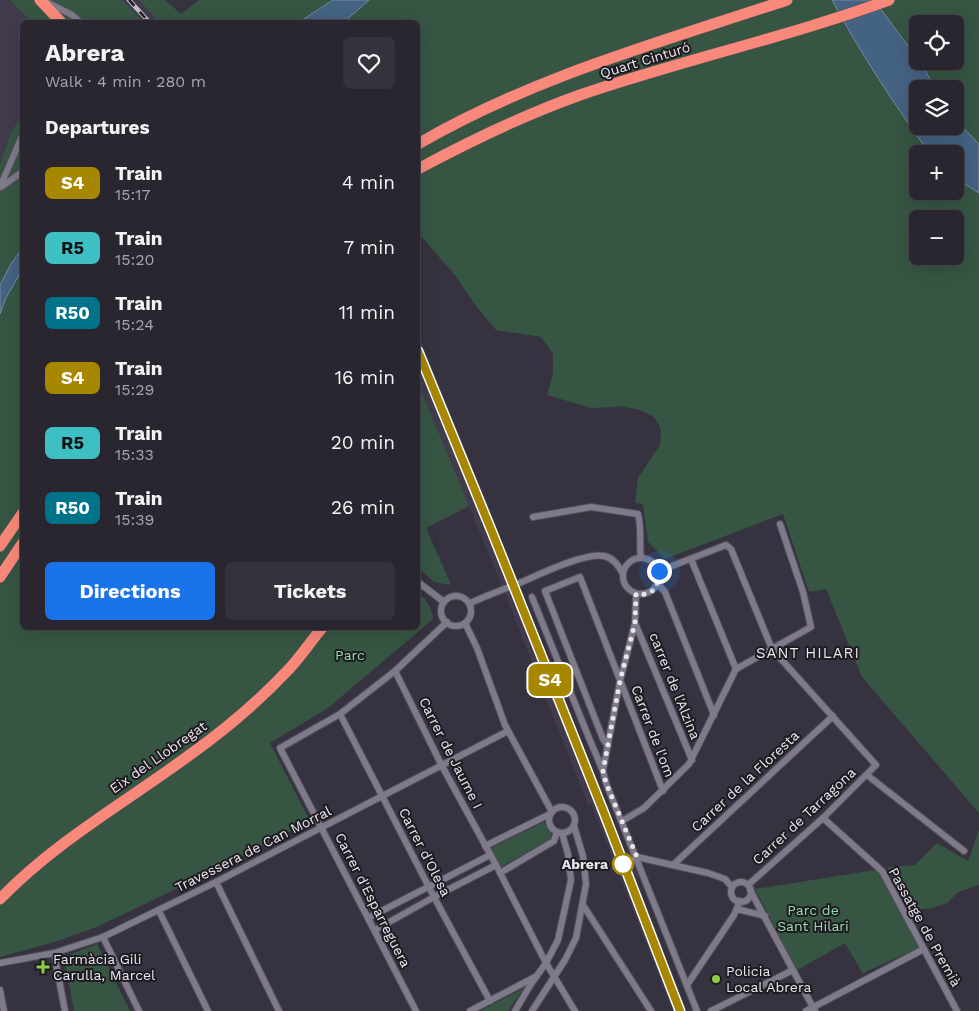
<!DOCTYPE html>
<meta charset="utf-8">
<style>
body{margin:0;font-family:"Work Sans",sans-serif;background:#35323c;color:#f1f3f6;height:100vh;display:flex;flex-direction:column;font-size:19px;white-space:nowrap}
*{box-sizing:border-box;margin:0}
p{font-size:16px;color:#a5a5ab}
.icon{flex:none;width:28px;height:28px;fill:none;stroke:currentColor;stroke-width:2;stroke-linecap:round;stroke-linejoin:round}
.map{position:relative;flex:1;overflow:hidden}
.side{position:absolute;left:20px;top:20px;width:400px;height:610px;display:flex;flex-direction:column;background:#292630;border-radius:8px;box-shadow:0 5px 20px #0002,0 0 0 1px #45434c}
.side>*{flex:none}
.badge{padding:0 10px;border-radius:8px;font-size:18px;line-height:32px}
.controls{position:absolute;left:909px;top:15px;display:grid;gap:10px}
.controls a{display:grid;place-items:center;width:55px;height:55px;border-radius:8px;background:#292630;box-shadow:0 5px 20px #0002,0 0 0 1px #45434c;font-size:25px}
.you{position:absolute;width:25px;height:25px;margin:-12px;border:4px solid #fff;border-radius:50%;background:#1a73e8;box-shadow:0 0 0 8px #1a73e833}
.map>.badge{position:absolute;translate:-50% -50%;box-shadow:0 0 0 2px #fff}
h2{padding:0 25px;font-size:19px;line-height:45px}
.round{display:grid;place-items:center;flex:none;width:52px;height:52px;border-radius:8px;background:#35323c}
.overview{display:flex;align-items:center;justify-content:space-between;height:85px;padding:0 25px}
h1{font-size:24px;font-weight:700;line-height:38px}
.primary-button{display:flex;gap:10px;margin-top:auto;padding:10px 25px}
.primary-button a{flex:1;height:58px;border-radius:8px;background:#1a73e8;color:#fff;font-size:20px;font-weight:700;line-height:58px;text-align:center}
.primary-button a+a{background:#35323c;color:#f1f3f6}
ul{padding:0;list-style:none}
li{display:flex;align-items:center;gap:15px;height:65px;padding:0 25px}
li div{flex:1}
li b{display:block;font-size:19px}
li em{font-style:normal}
li .badge{min-width:55px;font-weight:700;text-align:center}
.map>svg:first-child{display:block}
</style>
<div class="map">
<svg width="979" height="1011" viewBox="0 0 979 1011">
<rect width="100%" height="100%" fill="#373240"/>
<g fill="#423b4e">
<polygon points="0,0 10,0 31,22 22,22 22,116 12,130 0,164"/>
<polygon points="122,0 139,0 156,18 150,22 144,22"/>
<polygon points="418,334 493,518 514,576 623,852 629,851 639,878 636,880 687,1011 673,1011 591,804 588,805 500,581 418,383"/>
</g>
<g fill="#365543" fill-rule="evenodd">
<polygon points="10,0 122,0 144,22 31,22"/>
<polygon points="139,0 165,0 181,14 199,0 333,0 299,22 150,22 155,18"/>
<path d="M369,0H832C861,54 894,104 930,154H918V191H955V178L979,193V813L862,677L826,589L809,592L783,514L665,559L648,542L643,504L635,503L638,478L660,445L661,430L658,423L653,416L640,410L620,406L613,407L591,408L547,395L553,374V354L541,337L496,330L476,306L455,275L419,234L418,231V22H344ZM918,219H955V256H918Z"/>
<polygon points="874,0 979,0 979,144 955,119 955,89 936,89 920,61 955,61 955,24 918,24 917,58"/>
<polygon points="22,116 22,249 12,262 0,285 0,164 12,130"/>
<path d="M22,270V628H418V593C428,601 431,606 433,619L328,708L270,743L310,821L211,872L99,926L58,941L0,957V315L6,298Z"/>
<polygon points="418,383 469,506 426,528 451,585 434,582 418,568"/>
<polygon points="544,822 552,835 550,839 501,867 491,848"/>
<polygon points="979,830 979,885 958,892 947,903 933,908 910,911 887,867 915,865 937,843 968,861"/>
<polygon points="875,870 880,874 919,948 869,970 863,974 845,943 797,970 755,889"/>
<polygon points="97,944 130,1011 74,1011 64,957"/>
<polygon points="524,988 508,1011 480,1011"/>
</g>
<g fill="#446282" stroke="#768aa3">
<polygon points="333,0 369,0 344,22 299,22"/>
<path d="M832,0H874L917,58L918,61L920,62L936,89H918V126H955V119L979,144V193L955,178V154H930C894,104 861,54 832,0Z"/>
<polygon points="22,249 22,270 6,298 0,314 0,285 12,262"/>
</g>
<g fill="none" stroke-linecap="round" stroke-linejoin="round">
<g stroke="#544f5a" stroke-width="8">
<g id="street">
<polyline points="45,1 72,15 80,22"/>
<polyline points="0,187 22,136"/>
<polyline points="1,187 22,172"/>
<path d="M533,517L591,507L638,514C642,529 639,543 641,558"/>
<circle cx="641" cy="576" r="18"/>
<polyline points="691,559 736,669"/>
<polyline points="659,571 726,545 731,549 772,649 876,765 823,818 748,885"/>
<polyline points="418,582 444,602"/>
<path d="M522,582C540,574 586,552 604,556C614,558 619,566 623,574"/>
<polyline points="658,584 665,592 714,715"/>
<circle cx="456" cy="611" r="15"/>
<polyline points="532,597 589,738 603,771 606,783 697,1011"/>
<polyline points="470,603 489,595"/>
<polyline points="465,623 477,648 505,725 552,812"/>
<polyline points="635,623 692,760"/>
<polyline points="395,671 442,766 496,865 546,963 575,1011"/>
<polyline points="340,714 434,897 490,1001"/>
<polyline points="608,746 603,739 545,591 580,577 663,791"/>
<polyline points="603,770 620,681 635,623 636,594"/>
<polyline points="867,775 964,851"/>
<circle cx="562" cy="820" r="13"/>
<polyline points="823,818 882,871 957,1011"/>
<polyline points="622,821 644,808 689,764 736,669 811,627 803,592 780,524"/>
<polyline points="485,846 550,814"/>
<polyline points="637,857 708,873 725,879 732,887"/>
<polyline points="673,865 833,716"/>
<polyline points="500,873 554,841 557,832"/>
<polyline points="216,882 279,1011"/>
<circle cx="741" cy="892" r="10"/>
<polyline points="750,890 815,1011"/>
<polyline points="583,905 651,1011"/>
<polyline points="737,909 765,916"/>
<polyline points="159,911 208,1011"/>
<polyline points="368,918 490,855"/>
<polyline points="375,930 434,897 496,865"/>
<polyline points="103,937 139,1011"/>
<polyline points="54,953 65,1011"/>
<polyline points="0,963 54,953 103,937 216,882 508,731"/>
<polyline points="687,985 734,915 740,901"/>
<polyline points="0,990 4,1011"/>
<polyline points="416,1011 280,748 340,714 395,671 447,622"/>
<polyline points="470,1011 535,977"/>
<polyline points="515,1011 531,984 546,963 558,940 571,880 568,854 562,833"/>
<polyline points="532,1011 565,960 576,938 586,884 583,856 574,826"/>
<polyline points="711,1011 793,970"/>
<polyline points="806,1011 924,949"/>
</g>
</g>
<g stroke="#544f5a" stroke-width="12">
<g id="highway">
<polyline points="40,0 61,22"/>
<path d="M418,144C533,77 661,42 787,0"/>
<path d="M418,169C470,141 524,115 580,95C682,60 788,37 889,0"/>
<polyline points="0,546 22,514"/>
<polyline points="0,577 22,544"/>
<path d="M0,899C56,841 126,802 191,754C226,729 259,701 289,669C301,656 311,641 322,628"/>
</g>
</g>
<use href="#street" stroke="#7f7a89" stroke-width="6"/>
<use href="#highway" stroke="#f8897a" stroke-width="11"/>
<g stroke="#c2bec8" stroke-width="4.5">
<g id="rail">
<polyline points="129,0 149,22"/>
<polyline points="418,351 492,532 604,813 680,1011"/>
</g>
</g>
<use href="#rail" stroke="#1e1b21" stroke-width="2.5" stroke-dasharray="8" stroke-linecap="butt"/>
<g stroke="#544f5a" stroke-width="8" stroke-linecap="butt">
<polyline id="street-bridge" points="489,595 522,582"/>
</g>
<use href="#street-bridge" stroke="#7f7a89" stroke-width="6"/>
</g>
<g fill="none" stroke-linecap="round" stroke-linejoin="round">
<g stroke="#fff" stroke-width="11">
<polyline id="line" points="418,351 492,532 604,813 680,1011"/>
</g>
<use href="#line" stroke="#a78600" stroke-width="8"/>
<polyline stroke="#e9e6ef" stroke-width="5" stroke-dasharray="0 9" points="623,864 637,857 606,783 603,771 620,681 635,623 636,594 642,595 654,590 660,578 659,571"/>
</g>
<circle fill="#fff" stroke="#a78600" stroke-width="2.5" cx="623" cy="864" r="10"/>
<g fill="#8ace47" stroke="#1e1b21" stroke-width="2">
<path d="M40.5 959.5h5v5h5v5h-5v5h-5v-5h-5v-5h5z"/>
<circle cx="716" cy="979" r="5"/>
</g>
<g text-anchor="middle" stroke-width="4" stroke-linejoin="round" paint-order="stroke">
<g font-size="14" fill="#e9e6ef" stroke="#1e1b21">
<text transform="translate(645 60) rotate(-17)" y="5">Quart Cinturó</text>
<text transform="translate(675 686) rotate(68)" y="5">carrer de l'Alzina</text>
<text transform="translate(653 731) rotate(69)" y="5">Carrer de l'om</text>
<text transform="translate(451 753) rotate(63)" y="5">Carrer de Jaume I</text>
<text transform="translate(158 757) rotate(-35)" y="5">Eix del Llobregat</text>
<text transform="translate(745 781) rotate(-43)" y="5">Carrer de la Floresta</text>
<text transform="translate(804 816) rotate(-43)" y="5">Carrer de Tarragona</text>
<text transform="translate(253 849) rotate(-27)" y="5">Travessera de Can Morral</text>
<text transform="translate(425 852) rotate(63)" y="5">Carrer d'Olesa</text>
<text transform="translate(373 900) rotate(63)" y="5">Carrer d'Esparreguera</text>
<text transform="translate(925 927) rotate(61)" y="5">Passatge de Premià</text>
</g>
<g font-size="14" fill="#94dcb3" stroke="#1e1b21">
<text x="350" y="660">Parc</text>
<text x="813" y="915">Parc de<tspan x="813" dy="16">Sant Hilari</tspan></text>
</g>
<g font-size="14" font-weight="bold" fill="#e9e6ef" stroke="#1e1b21" text-anchor="end">
<text x="608" y="869">Abrera</text>
</g>
<g font-size="14" fill="#e9e6ef" stroke="#1e1b21" text-anchor="start">
<text x="53" y="964">Farmàcia Gili<tspan x="53" dy="16">Carulla, Marcel</tspan></text>
<text x="726" y="976">Policia<tspan x="726" dy="16">Local Abrera</tspan></text>
</g>
<g font-size="15" letter-spacing="1" fill="#e9e6ef" stroke="#1e1b21">
<text x="808" y="658">SANT HILARI</text>
</g>
</g>
</svg>
<div class="controls">
<a><svg class="icon" aria-label="locate" viewBox="0 0 24 24"><circle cx="12" cy="12" r="6"/><path d="M12 2v4M12 18v4M2 12h4M18 12h4"/></svg></a>
<a><svg class="icon" aria-label="layers" viewBox="0 0 24 24"><path d="M12 4l9 5-9 5-9-5zM3 14l9 5 9-5"/></svg></a>
<a>+</a>
<a>−</a>
</div>
<div class="you" style="left:659px;top:571px"></div>
<b class="badge" style="left:550px;top:680px;background:#a78600;color:#fff">S4</b>
<section class="side">
<div class="overview"><div><h1>Abrera</h1><p>Walk · 4 min · 280 m</p></div><a class="round"><svg class="icon" aria-label="heart" viewBox="0 0 24 24"><path d="M12 20l-8-8c-3-5 5-10 8-4 3-6 11-1 8 4z"/></svg></a></div>
<h2>Departures</h2>
<ul>
<li><span class="badge" style="background:#a78600;color:#fff">S4</span><div><b>Train</b><p>15:17</p></div><em>4 min</em></li>
<li><span class="badge" style="background:#3dbfc3;color:#111">R5</span><div><b>Train</b><p>15:20</p></div><em>7 min</em></li>
<li><span class="badge" style="background:#00738a;color:#fff">R50</span><div><b>Train</b><p>15:24</p></div><em>11 min</em></li>
<li><span class="badge" style="background:#a78600;color:#fff">S4</span><div><b>Train</b><p>15:29</p></div><em>16 min</em></li>
<li><span class="badge" style="background:#3dbfc3;color:#111">R5</span><div><b>Train</b><p>15:33</p></div><em>20 min</em></li>
<li><span class="badge" style="background:#00738a;color:#fff">R50</span><div><b>Train</b><p>15:39</p></div><em>26 min</em></li>
</ul>
<div class="primary-button"><a>Directions</a><a>Tickets</a></div>
</section>
</div>
